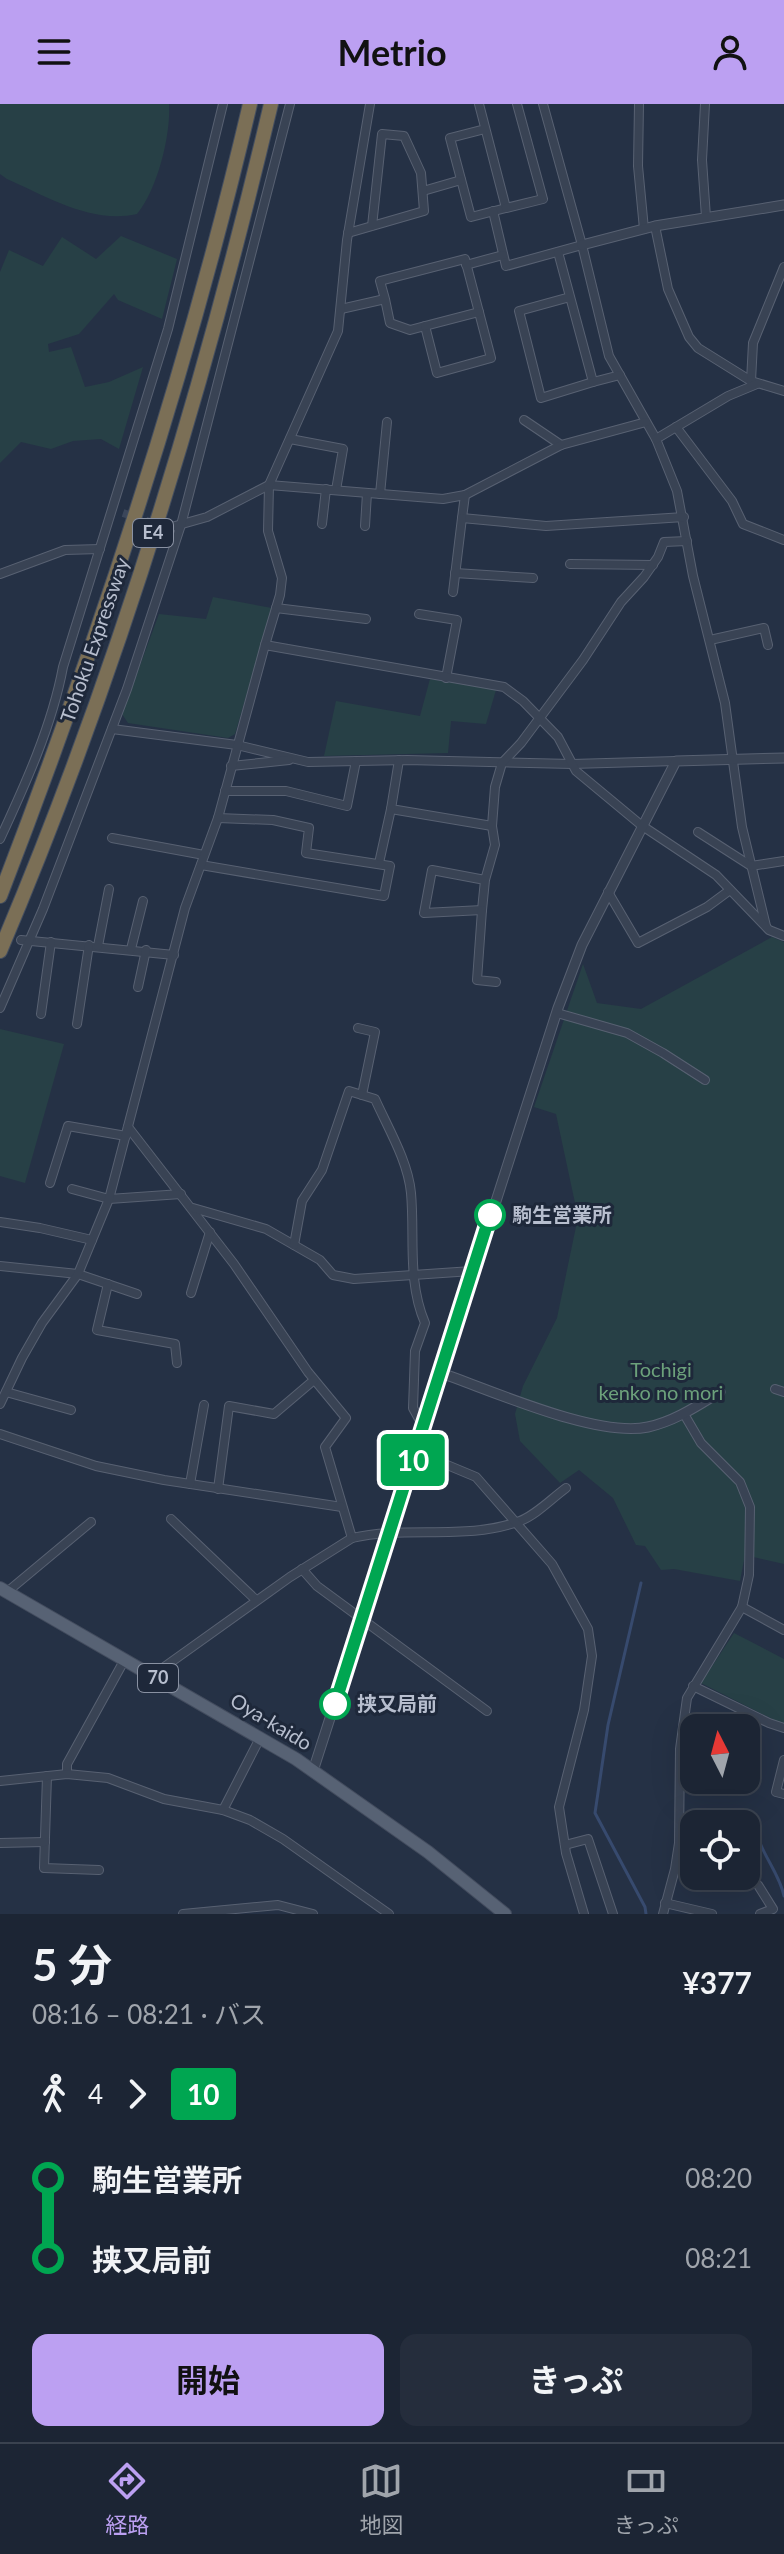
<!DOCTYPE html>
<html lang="ja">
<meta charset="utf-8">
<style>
body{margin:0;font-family:Lato,"Noto Sans JP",sans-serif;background:#252d3c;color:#f1f3f6;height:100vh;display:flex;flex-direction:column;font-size:30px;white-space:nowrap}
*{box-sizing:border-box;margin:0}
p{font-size:26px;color:#a0a5ac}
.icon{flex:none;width:44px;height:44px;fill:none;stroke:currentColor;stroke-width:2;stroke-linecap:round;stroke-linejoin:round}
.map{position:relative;height:1810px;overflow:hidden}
.details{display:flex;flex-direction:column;background:#1c2534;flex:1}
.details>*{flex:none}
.badge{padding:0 16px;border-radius:6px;font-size:28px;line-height:52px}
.needle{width:52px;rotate:354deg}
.tools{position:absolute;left:680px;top:1610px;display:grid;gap:16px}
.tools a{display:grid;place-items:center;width:80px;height:80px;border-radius:16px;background:#1c2534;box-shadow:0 8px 32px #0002,0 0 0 2px #3a424f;font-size:40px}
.map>.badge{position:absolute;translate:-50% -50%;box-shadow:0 0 0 4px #fff}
.legs{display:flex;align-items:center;gap:12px;height:88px;padding:0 32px;font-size:26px}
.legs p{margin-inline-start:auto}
.head{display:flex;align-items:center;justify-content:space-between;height:136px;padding:0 32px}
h1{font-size:44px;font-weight:700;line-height:60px}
.action{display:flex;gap:16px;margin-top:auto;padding:16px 32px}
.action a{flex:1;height:92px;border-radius:16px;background:#bca0f2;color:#111;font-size:32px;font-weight:700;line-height:92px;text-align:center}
.action a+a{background:#252d3c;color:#f1f3f6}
ul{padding:0 32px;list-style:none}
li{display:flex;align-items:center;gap:28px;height:80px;font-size:30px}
li i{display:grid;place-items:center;width:12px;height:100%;margin:0 10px;background:currentColor}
li i::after{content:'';width:20px;height:20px;margin:-10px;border:6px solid;border-radius:50%;background:#1c2534}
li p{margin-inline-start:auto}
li:first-child i{background:linear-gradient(#0000 50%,currentColor 0)}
li:last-child i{background:linear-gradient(currentColor 50%,#0000 0)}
header{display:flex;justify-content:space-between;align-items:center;height:104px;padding:0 32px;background:#bca0f2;color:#111;font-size:36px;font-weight:700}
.dock{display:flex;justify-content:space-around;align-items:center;height:112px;border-top:2px solid #3a424f;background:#1c2534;font-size:22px;color:#a0a5ac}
.dock a{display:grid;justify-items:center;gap:4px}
.dock .current{color:#bca0f2}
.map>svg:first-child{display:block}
</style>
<header><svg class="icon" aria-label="menu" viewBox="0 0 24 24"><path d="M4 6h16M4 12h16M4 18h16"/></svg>Metrio<svg class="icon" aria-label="person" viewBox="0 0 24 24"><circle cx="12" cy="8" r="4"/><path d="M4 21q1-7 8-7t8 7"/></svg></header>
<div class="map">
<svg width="784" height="1810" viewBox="0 0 784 1810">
<rect width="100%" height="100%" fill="#253145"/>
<g fill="#274046">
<path d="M0,0H169C171,32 157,86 137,110C91,120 48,93 7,75L0,70Z"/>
<polygon points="121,132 177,155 162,215 118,196 114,190 79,230 48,240 49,248 71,243 85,283 109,278 143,263 119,345 101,335 73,337 51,345 21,338 0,359 0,168 9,146 43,162 62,133 96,155"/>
<polygon points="213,493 272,504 235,630 228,634 128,619 122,610 159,510 206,515"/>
<polygon points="430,575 496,586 486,620 451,617 448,649 324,652 336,597 420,612"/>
<polygon points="772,833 784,838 784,1460 745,1451 740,1477 674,1465 661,1466 645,1442 636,1441 613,1394 579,1366 560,1379 520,1337 515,1310 523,1282 557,1214 578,1113 556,1010 534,1003 583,860 597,899 641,905"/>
<polygon points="0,925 64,940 25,1079 0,1072"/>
<polygon points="734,1529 784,1555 784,1621 701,1579"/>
</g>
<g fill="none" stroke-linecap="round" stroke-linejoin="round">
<g stroke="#374a6e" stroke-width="3">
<polyline points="641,1479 608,1621 595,1709 645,1803 646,1810"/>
<path d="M756,1722C758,1747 779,1767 784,1792"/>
</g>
<polyline stroke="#3b465a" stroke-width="8" stroke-dasharray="8 4" stroke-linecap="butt" points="123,409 168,424"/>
<g stroke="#586172" stroke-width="10">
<g id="minor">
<polyline points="479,0 506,104 471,113 450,34 485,25"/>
<polyline points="543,0 582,141 609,252 656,335 677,387 693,472 725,599 742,723 766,822"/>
<polyline points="639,0 638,62 644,125"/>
<polyline points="705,0 702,56 706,113"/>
<polyline points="423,87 461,76"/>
<polyline points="506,104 543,95 517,0"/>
<polyline points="493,107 506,162 582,141"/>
<polyline points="655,122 668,185 689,233 698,244 751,277 784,287"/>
<polyline points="348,129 424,107 421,69 404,32 382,30 372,122"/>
<polyline points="558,148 593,278 541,294 519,207 570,193"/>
<polyline points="466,161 503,151"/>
<polyline points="341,205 385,195 380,177 465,155 491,254 437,269 425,222 410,226 390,219 385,195"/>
<polyline points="425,222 479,208"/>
<polyline points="751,277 753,239 784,163"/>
<polyline points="593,278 620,271"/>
<polyline points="524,316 561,341"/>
<polyline points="676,323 732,397 743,420 784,436"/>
<polyline points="290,335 343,345 336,386"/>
<polyline points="656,335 728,292 757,280"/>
<polyline points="380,390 387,318"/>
<polyline points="465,391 561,341 646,318"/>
<polyline points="322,420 326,385"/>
<polyline points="365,422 367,389"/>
<polyline points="168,424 207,413 269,381 443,395 465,391 462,414 546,422 684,413"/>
<polyline points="570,460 653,461"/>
<polyline points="455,469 533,474"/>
<polyline points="0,470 65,446 100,445"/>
<polyline points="453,488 462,414"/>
<polyline points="276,504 366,515"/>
<polyline points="419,510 457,516 446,574"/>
<polyline points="710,536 764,524 768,541"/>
<polyline points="265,541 280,491 282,474 268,427 269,381 338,227 347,136 370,0"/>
<polyline points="112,625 237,641 308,658 407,656 572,660 676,657"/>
<polyline points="399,656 391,705 492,722"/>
<polyline points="231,662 289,656"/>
<polyline points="225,687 286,687 347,702 356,657"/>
<polyline points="698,728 751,762 784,757"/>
<polyline points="112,734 204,751"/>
<path d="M0,735C25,681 52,622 63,563L168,225L223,0"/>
<polyline points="379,759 391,705"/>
<polyline points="201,761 384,792 390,762 306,749 309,724 273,716 218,714"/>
<polyline points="485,776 432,766 424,809 482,806 485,776 495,741 492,722 495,683 502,659 521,639 583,556 621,498 644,473 658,453 664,438 687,437"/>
<polyline points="608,788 638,839 707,803 730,786"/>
<polyline points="482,806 477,876 496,878"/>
<polyline points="21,836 174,851"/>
<polyline points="98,842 109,785"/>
<polyline points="131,845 143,797"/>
<polyline points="138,883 146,846"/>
<polyline points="0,904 43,805 127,585 181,421 290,0"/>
<polyline points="557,909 627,929 663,949 705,976"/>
<polyline points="41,910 51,838"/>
<polyline points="77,920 89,841"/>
<polyline points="358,924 375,928 362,991"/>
<path d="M128,1023L234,1160L308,1268L346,1314L325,1343L352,1434C406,1421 467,1437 520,1417C536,1411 551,1395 566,1384"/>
<polyline points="50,1079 68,1022 126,1032"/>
<polyline points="72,1085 109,1095 181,1090"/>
<polyline points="193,1104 266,1125 320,1156 333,1171 354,1175 472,1167"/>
<polyline points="0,1118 40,1124 92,1136"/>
<path d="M294,1141L302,1097L322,1066L349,987L375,995C388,1024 408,1057 411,1089C415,1133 407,1177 425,1219L415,1247L413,1304L424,1324"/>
<polyline points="0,1162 78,1170 137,1190"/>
<polyline points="108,1180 97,1226 175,1240 177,1259"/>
<polyline points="191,1189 210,1128"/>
<polyline points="775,1285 784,1288"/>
<polyline points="6,1288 71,1306"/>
<polyline points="0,1300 22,1254 42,1219 78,1170 109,1095 185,804 218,714 265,541 504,583 523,597 558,633 576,667 641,721 716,771 769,826 784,832"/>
<polyline points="0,1330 96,1362 164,1376 342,1403"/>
<polyline points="416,1348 476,1373 552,1460 588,1525 592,1552 584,1606 559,1703 566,1749 584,1810"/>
<polyline points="190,1380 204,1301"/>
<polyline points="218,1385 229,1302 274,1310 314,1276"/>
<polyline points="171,1415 256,1496"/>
<polyline points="302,1465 317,1482 487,1607"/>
<polyline points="7,1488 91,1418"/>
<polyline points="742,1503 784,1526"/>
<polyline points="153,1571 290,1473 352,1434"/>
<polyline points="693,1582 769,1619 784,1624"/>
<polyline points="784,1656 776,1688 784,1690"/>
<polyline points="67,1670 67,1660 125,1555"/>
<polyline points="47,1672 44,1764 99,1766"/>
<polyline points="0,1677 67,1670 108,1674 164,1695 223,1706 250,1716 283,1735 389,1810"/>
<polyline points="223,1706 260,1634"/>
<polyline points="0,1739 45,1738"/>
<polyline points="565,1741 588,1735 613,1810"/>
<polyline points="758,1781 773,1805 760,1810"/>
<polyline points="665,1799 712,1810"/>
<polyline points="183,1810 278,1801 313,1810"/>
<polyline points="663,1810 675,1765 679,1739 680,1645 687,1594 742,1503 749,1471 750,1403 740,1378 701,1339 684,1310"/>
</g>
</g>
<g stroke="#586172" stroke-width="11">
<g id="tertiary">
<polyline points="582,141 655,122 784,101"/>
<path d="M441,1269C493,1287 597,1334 648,1323C675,1317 697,1302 720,1288"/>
<polyline points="313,1667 558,904 582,841 676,657 784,654"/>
</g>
</g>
<g stroke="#434c5e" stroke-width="14">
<polyline id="primary" points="0,1484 296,1655 428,1748 505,1810"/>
</g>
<g stroke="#444e5f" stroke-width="16">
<g id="motorway">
<path d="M0,792C100,533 187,270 250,0"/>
<path d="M0,847C116,574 203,288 271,0"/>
</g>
</g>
<use href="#minor" stroke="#394354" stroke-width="8"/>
<use href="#tertiary" stroke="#394354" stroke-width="9"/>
<use href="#primary" stroke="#576274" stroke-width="12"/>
<use href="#motorway" stroke="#7b6f56" stroke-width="14"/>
</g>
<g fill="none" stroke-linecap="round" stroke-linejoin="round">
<g stroke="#fff" stroke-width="18">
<polyline id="line-1" points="335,1600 490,1111"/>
</g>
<use href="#line-1" stroke="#00a651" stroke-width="12"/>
</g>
<g fill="#fff" stroke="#00a651" stroke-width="4">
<circle cx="490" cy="1111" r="14"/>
<circle cx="335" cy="1600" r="14"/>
</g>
<g text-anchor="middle" stroke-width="6" stroke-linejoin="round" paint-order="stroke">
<g fill="#1e283a" stroke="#8991a2" stroke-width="2">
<rect x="133" y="415" width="40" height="28" rx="6"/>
<rect x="138" y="1560" width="40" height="28" rx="6"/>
</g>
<g font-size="18" font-weight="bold" fill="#b7bece">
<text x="153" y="435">E4</text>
<text x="158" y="1580">70</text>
</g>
<g font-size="20" fill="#b7bece" stroke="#1e283a">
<text transform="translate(95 536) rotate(-71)" y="7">Tohoku Expressway</text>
<text transform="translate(271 1618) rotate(31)" y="7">Oya-kaido</text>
</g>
<g font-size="20" font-weight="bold" fill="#b7bece" stroke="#1e283a" text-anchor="start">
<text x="512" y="1118">駒生営業所</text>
<text x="357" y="1607">挟又局前</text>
</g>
<g font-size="20" fill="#6ca17b" stroke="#1e283a">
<text x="661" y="1273">Tochigi<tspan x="661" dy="23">kenko no mori</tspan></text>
</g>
</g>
</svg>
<div class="tools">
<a><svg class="needle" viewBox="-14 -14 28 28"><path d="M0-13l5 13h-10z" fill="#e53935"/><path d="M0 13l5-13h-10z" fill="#a0a5ac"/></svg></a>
<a><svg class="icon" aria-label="locate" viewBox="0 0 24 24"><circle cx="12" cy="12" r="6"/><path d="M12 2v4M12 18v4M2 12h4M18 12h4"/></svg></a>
</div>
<b class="badge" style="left:413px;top:1356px;background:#00a651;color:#fff">10</b>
</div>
<section class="details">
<div class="head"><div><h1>5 分</h1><p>08:16 – 08:21 · バス</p></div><b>¥377</b></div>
<div class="legs"><svg class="icon" aria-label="walk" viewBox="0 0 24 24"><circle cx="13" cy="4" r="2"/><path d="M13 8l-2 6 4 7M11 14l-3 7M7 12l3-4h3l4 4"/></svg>4<svg class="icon" aria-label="forward" viewBox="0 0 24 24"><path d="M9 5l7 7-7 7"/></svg><b class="badge" style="background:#00a651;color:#fff">10</b></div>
<ul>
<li><i style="color:#00a651"></i><b>駒生営業所</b><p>08:20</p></li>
<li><i style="color:#00a651"></i><b>挟又局前</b><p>08:21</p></li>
</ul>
<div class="action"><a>開始</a><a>きっぷ</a></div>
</section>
<nav class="dock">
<a class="current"><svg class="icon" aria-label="directions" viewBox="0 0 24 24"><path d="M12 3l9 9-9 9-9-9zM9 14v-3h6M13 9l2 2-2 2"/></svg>経路</a>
<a><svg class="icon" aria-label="map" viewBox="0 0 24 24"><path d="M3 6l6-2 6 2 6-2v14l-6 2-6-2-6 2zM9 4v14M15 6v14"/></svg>地図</a>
<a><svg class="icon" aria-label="tickets" viewBox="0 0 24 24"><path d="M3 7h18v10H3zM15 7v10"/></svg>きっぷ</a>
</nav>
